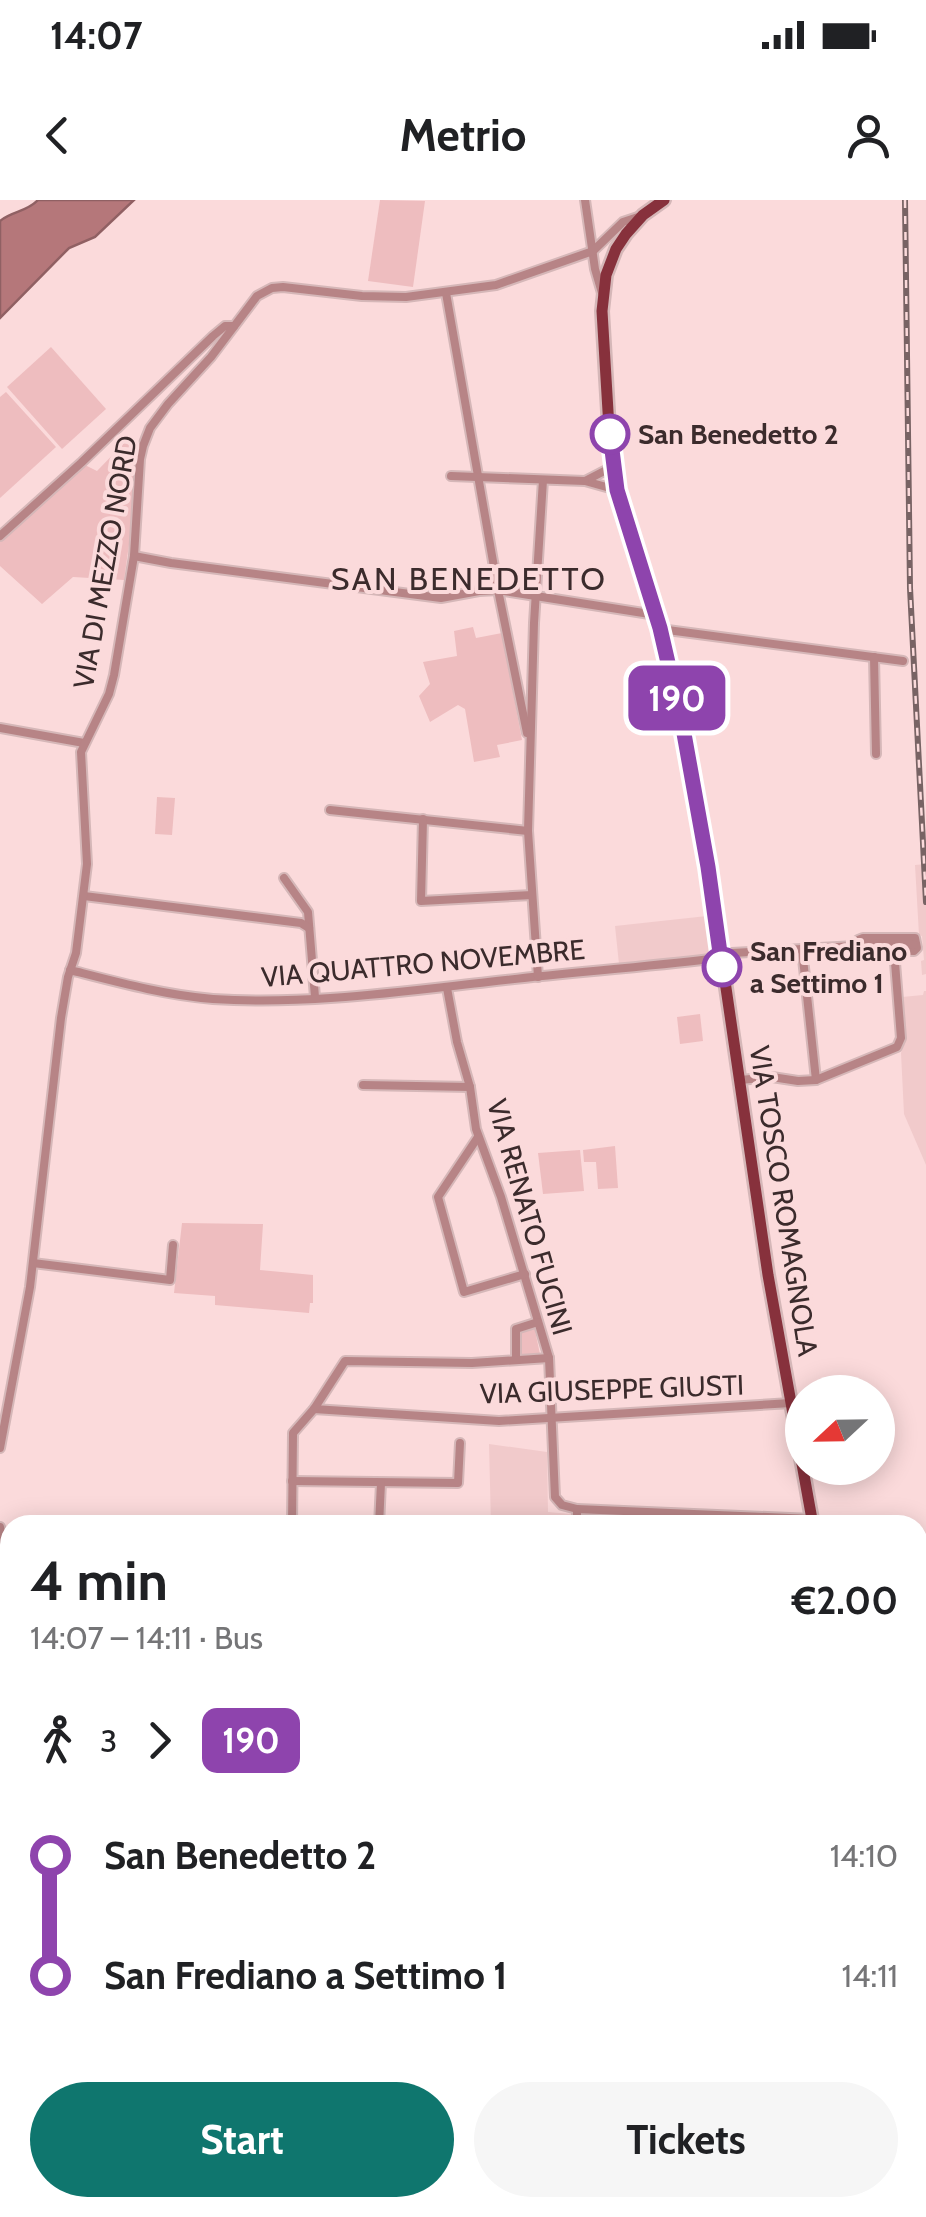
<!DOCTYPE html>
<meta charset="utf-8">
<style>
body{margin:0;font-family:Cabin,sans-serif;background:#f6f6f6;color:#202124;height:100vh;display:flex;flex-direction:column;font-size:38px;white-space:nowrap}
*{box-sizing:border-box;margin:0}
p{font-size:32px;color:#757577}
.icon{flex:none;width:55px;height:55px;fill:none;stroke:currentColor;stroke-width:2;stroke-linecap:round;stroke-linejoin:round}
.map{position:relative;flex:1;overflow:hidden}
.side{position:absolute;left:0px;top:1315px;width:928px;height:702px;display:flex;flex-direction:column;background:#fff;border-radius:30px 30px 0 0;box-shadow:0 5px 25px #0003}
.side>*{flex:none}
.badge{padding:0 20px;border-radius:15px;font-size:35px;line-height:65px}
.needle{width:65px;rotate:248deg}
.fabs{position:absolute;left:785px;top:1175px;display:grid;gap:20px}
.fabs a{display:grid;place-items:center;width:110px;height:110px;border-radius:50%;background:#fff;box-shadow:0 5px 25px #0003;font-size:50px}
.map>.badge{position:absolute;translate:-50% -50%;box-shadow:0 0 0 5px #fff}
.legs{display:flex;align-items:center;gap:15px;height:110px;padding:0 30px;font-size:32px}
.legs p{margin-inline-start:auto}
.summary{display:flex;align-items:center;justify-content:space-between;height:170px;padding:0 30px}
h1{font-size:55px;font-weight:800;line-height:75px}
.button{display:flex;gap:20px;margin-top:auto;padding:20px 30px}
.button a{flex:1;height:115px;border-radius:60px;background:#0f766e;color:#fff;font-size:40px;font-weight:800;line-height:115px;text-align:center}
.button a+a{background:#f6f6f6;color:#202124}
ul{padding:0 30px;list-style:none}
li{display:flex;align-items:center;gap:35px;height:120px;font-size:38px}
li i{display:grid;place-items:center;width:15px;height:100%;margin:0 12px;background:currentColor}
li i::after{content:'';width:25px;height:25px;margin:-12px;border:8px solid;border-radius:50%;background:#fff}
li p{margin-inline-start:auto}
li:first-child i{background:linear-gradient(#0000 50%,currentColor 0)}
li:last-child i{background:linear-gradient(currentColor 50%,#0000 0)}
.status{display:flex;justify-content:space-between;align-items:center;height:70px;padding:0 50px;background:#fff;direction:ltr}
.status svg{height:28px;fill:currentColor}
header{display:flex;justify-content:space-between;align-items:center;height:130px;padding:0 30px;background:#fff;font-size:45px;font-weight:800}
.map>svg:first-child{display:block}
</style>
<div class="status"><b>14:07</b><svg viewBox="0 0 49 12"><path d="M0 12V9h3v3zM5 12V6h3v6zM10 12V3h3v9zM15 12V0h3v12zM26 1h20v11H26zM47 4h2v5h-2z"/></svg></div>
<header><svg class="icon" aria-label="back" viewBox="0 0 24 24"><path d="M15 5l-7 7 7 7"/></svg>Metrio<svg class="icon" aria-label="person" viewBox="0 0 24 24"><circle cx="12" cy="8" r="4"/><path d="M4 21q1-7 8-7t8 7"/></svg></header>
<div class="map">
<svg width="926" height="2017" viewBox="0 0 926 2017">
<rect width="100%" height="100%" fill="#fbdadb"/>
<g fill="#f1cacb">
<polygon points="926,664 926,774 922,775 921,761 924,760 922,736 919,735 915,665"/>
<polygon points="707,716 711,748 705,755 619,764 615,726"/>
<polygon points="924,791 926,791 926,965 904,914 901,853 904,845 905,824 902,797 923,795"/>
<polygon points="489,1244 547,1252 548,1312 571,1314 571,1325 491,1325"/>
</g>
<g fill="#eebdbf">
<polygon points="380,0 425,1 413,87 368,81"/>
<polygon points="51,147 106,209 62,249 7,187"/>
<polygon points="6,192 56,247 0,298 0,197"/>
<polygon points="129,238 136,242 132,323 124,380 73,377 42,404 0,366 0,339 83,264 97,271"/>
<polygon points="473,427 476,438 502,433 522,540 497,545 500,557 474,562 465,509 458,505 430,522 419,496 430,484 423,462 457,456 454,431"/>
<polygon points="157,597 175,598 172,635 155,634"/>
<polygon points="700,814 703,841 680,844 677,817"/>
<polygon points="615,946 618,988 598,989 596,962 584,962 583,950"/>
<polygon points="580,950 584,991 543,994 538,953"/>
<polygon points="182,1023 263,1024 260,1070 313,1075 313,1103 310,1103 309,1113 215,1105 215,1096 174,1093"/>
<polygon points="534,1126 540,1154 519,1155 518,1130"/>
</g>
<path fill="#b5777a" stroke="#906063" stroke-width="2.5" d="M38,0H134L95,37L69,48L0,118V21C12,11 27,12 38,0Z"/>
<g fill="none" stroke-linecap="round" stroke-linejoin="round">
<g stroke="#d5b7b8" stroke-width="12">
<g id="minor">
<polyline points="585,0 595,69 602,93"/>
<polyline points="446,93 498,390 527,533"/>
<polyline points="614,266 585,281 617,290"/>
<polyline points="451,276 585,281"/>
<polyline points="0,336 81,263 213,136 225,126 234,126"/>
<polyline points="134,356 171,363 441,398 479,391 498,390 656,415"/>
<polyline points="660,429 903,461"/>
<polyline points="874,457 876,554"/>
<polyline points="0,528 84,543"/>
<polyline points="330,610 528,631"/>
<polyline points="423,619 421,701 532,695"/>
<polyline points="284,678 308,712 315,797"/>
<polyline points="84,696 301,723 309,728"/>
<polygon points="863,738 915,738 917,748 914,751 860,749 855,746 858,740"/>
<polyline points="802,749 816,880"/>
<path d="M70,770C117,782 164,795 213,799C304,805 398,792 488,782C562,773 636,768 710,759L732,753L855,746L867,743L914,745"/>
<polyline points="538,777 528,631 534,423 543,280"/>
<polyline points="447,788 457,842 470,887 476,929 501,997 549,1158 555,1297 562,1305 577,1309 577,1325"/>
<polyline points="740,880 772,877 798,881 816,880 897,847 901,838 894,750"/>
<polyline points="363,885 470,887"/>
<polyline points="478,937 438,997 464,1092 525,1074"/>
<polyline points="33,1063 170,1080 173,1045"/>
<polyline points="516,1160 516,1129 538,1122"/>
<polyline points="314,1209 499,1221 791,1203"/>
<polyline points="0,1248 30,1087 61,818 68,777 76,753 87,664 81,552 109,494 114,475 134,356 140,259 143,246 150,228 168,204 211,157 257,96 272,88 283,87 362,96 406,97 496,85 593,51 623,22 641,16"/>
<polyline points="292,1281 458,1283 460,1243"/>
<polyline points="577,1309 812,1319"/>
<polyline points="292,1325 293,1233 314,1209 345,1161 472,1163 549,1158"/>
<polyline points="379,1325 381,1283"/>
<path d="M0,1327C8,1370 10,1402 0,1445"/>
<polyline points="918,1525 926,1525"/>
<polyline points="918,1619 926,1621"/>
<polyline points="0,1644 10,1647"/>
<polyline points="485,2008 487,2017"/>
</g>
</g>
<g stroke="#d5b7b8" stroke-width="16">
<g id="primary">
<polyline points="664,0 643,15 626,34 616,49 606,75 602,111 609,228 617,290 660,429 692,570 713,699 768,1075 813,1325"/>
<polyline points="918,1861 926,1915"/>
</g>
</g>
<use href="#minor" stroke="#b78486" stroke-width="8"/>
<use href="#primary" stroke="#87313c" stroke-width="11"/>
<g stroke="#786364" stroke-width="6">
<polyline id="rail" points="905,0 910,388 926,702"/>
</g>
<use href="#rail" stroke="#fbdadb" stroke-width="2.5" stroke-dasharray="8" stroke-linecap="butt"/>
</g>
<g fill="none" stroke-linecap="round" stroke-linejoin="round">
<g stroke="#fff" stroke-width="22">
<polyline id="line-1" points="610,234 617,290 660,428 683,528 708,667 722,767"/>
</g>
<use href="#line-1" stroke="#8e44ad" stroke-width="15"/>
</g>
<g fill="#fff" stroke="#8e44ad" stroke-width="5">
<circle cx="610" cy="234" r="18"/>
<circle cx="722" cy="767" r="18"/>
</g>
<g text-anchor="middle" stroke-width="8" stroke-linejoin="round" paint-order="stroke">
<g font-size="28" font-weight="bold" fill="#3b2b2c" stroke="#fbdadb" text-anchor="start">
<text x="638" y="244">San Benedetto 2</text>
<text x="750" y="761">San Frediano<tspan x="750" dy="32">a Settimo 1</tspan></text>
</g>
<g font-size="28" fill="#3b2b2c" stroke="#fbdadb">
<text transform="translate(105 362) rotate(-80)" y="10">VIA DI MEZZO NORD</text>
<text transform="translate(423 763) rotate(-5)" y="10">VIA QUATTRO NOVEMBRE</text>
<text transform="translate(784 1001) rotate(81)" y="10">VIA TOSCO ROMAGNOLA</text>
<text transform="translate(530 1017) rotate(74)" y="10">VIA RENATO FUCINI</text>
<text transform="translate(612 1189) rotate(-2)" y="10">VIA GIUSEPPE GIUSTI</text>
</g>
<g font-size="32" letter-spacing="2.5" fill="#3b2b2c" stroke="#fbdadb">
<text x="469" y="390">SAN BENEDETTO</text>
</g>
</g>
</svg>
<div class="fabs">
<a><svg class="needle" viewBox="-14 -14 28 28"><path d="M0-13l5 13h-10z" fill="#e53935"/><path d="M0 13l5-13h-10z" fill="#757577"/></svg></a>
</div>
<b class="badge" style="left:677px;top:498px;background:#8e44ad;color:#fff">190</b>
<section class="side">
<div class="summary"><div><h1>4 min</h1><p>14:07 – 14:11 · Bus</p></div><b>€2.00</b></div>
<div class="legs"><svg class="icon" aria-label="walk" viewBox="0 0 24 24"><circle cx="13" cy="4" r="2"/><path d="M13 8l-2 6 4 7M11 14l-3 7M7 12l3-4h3l4 4"/></svg>3<svg class="icon" aria-label="forward" viewBox="0 0 24 24"><path d="M9 5l7 7-7 7"/></svg><b class="badge" style="background:#8e44ad;color:#fff">190</b></div>
<ul>
<li><i style="color:#8e44ad"></i><b>San Benedetto 2</b><p>14:10</p></li>
<li><i style="color:#8e44ad"></i><b>San Frediano a Settimo 1</b><p>14:11</p></li>
</ul>
<div class="button"><a>Start</a><a>Tickets</a></div>
</section>
</div>
